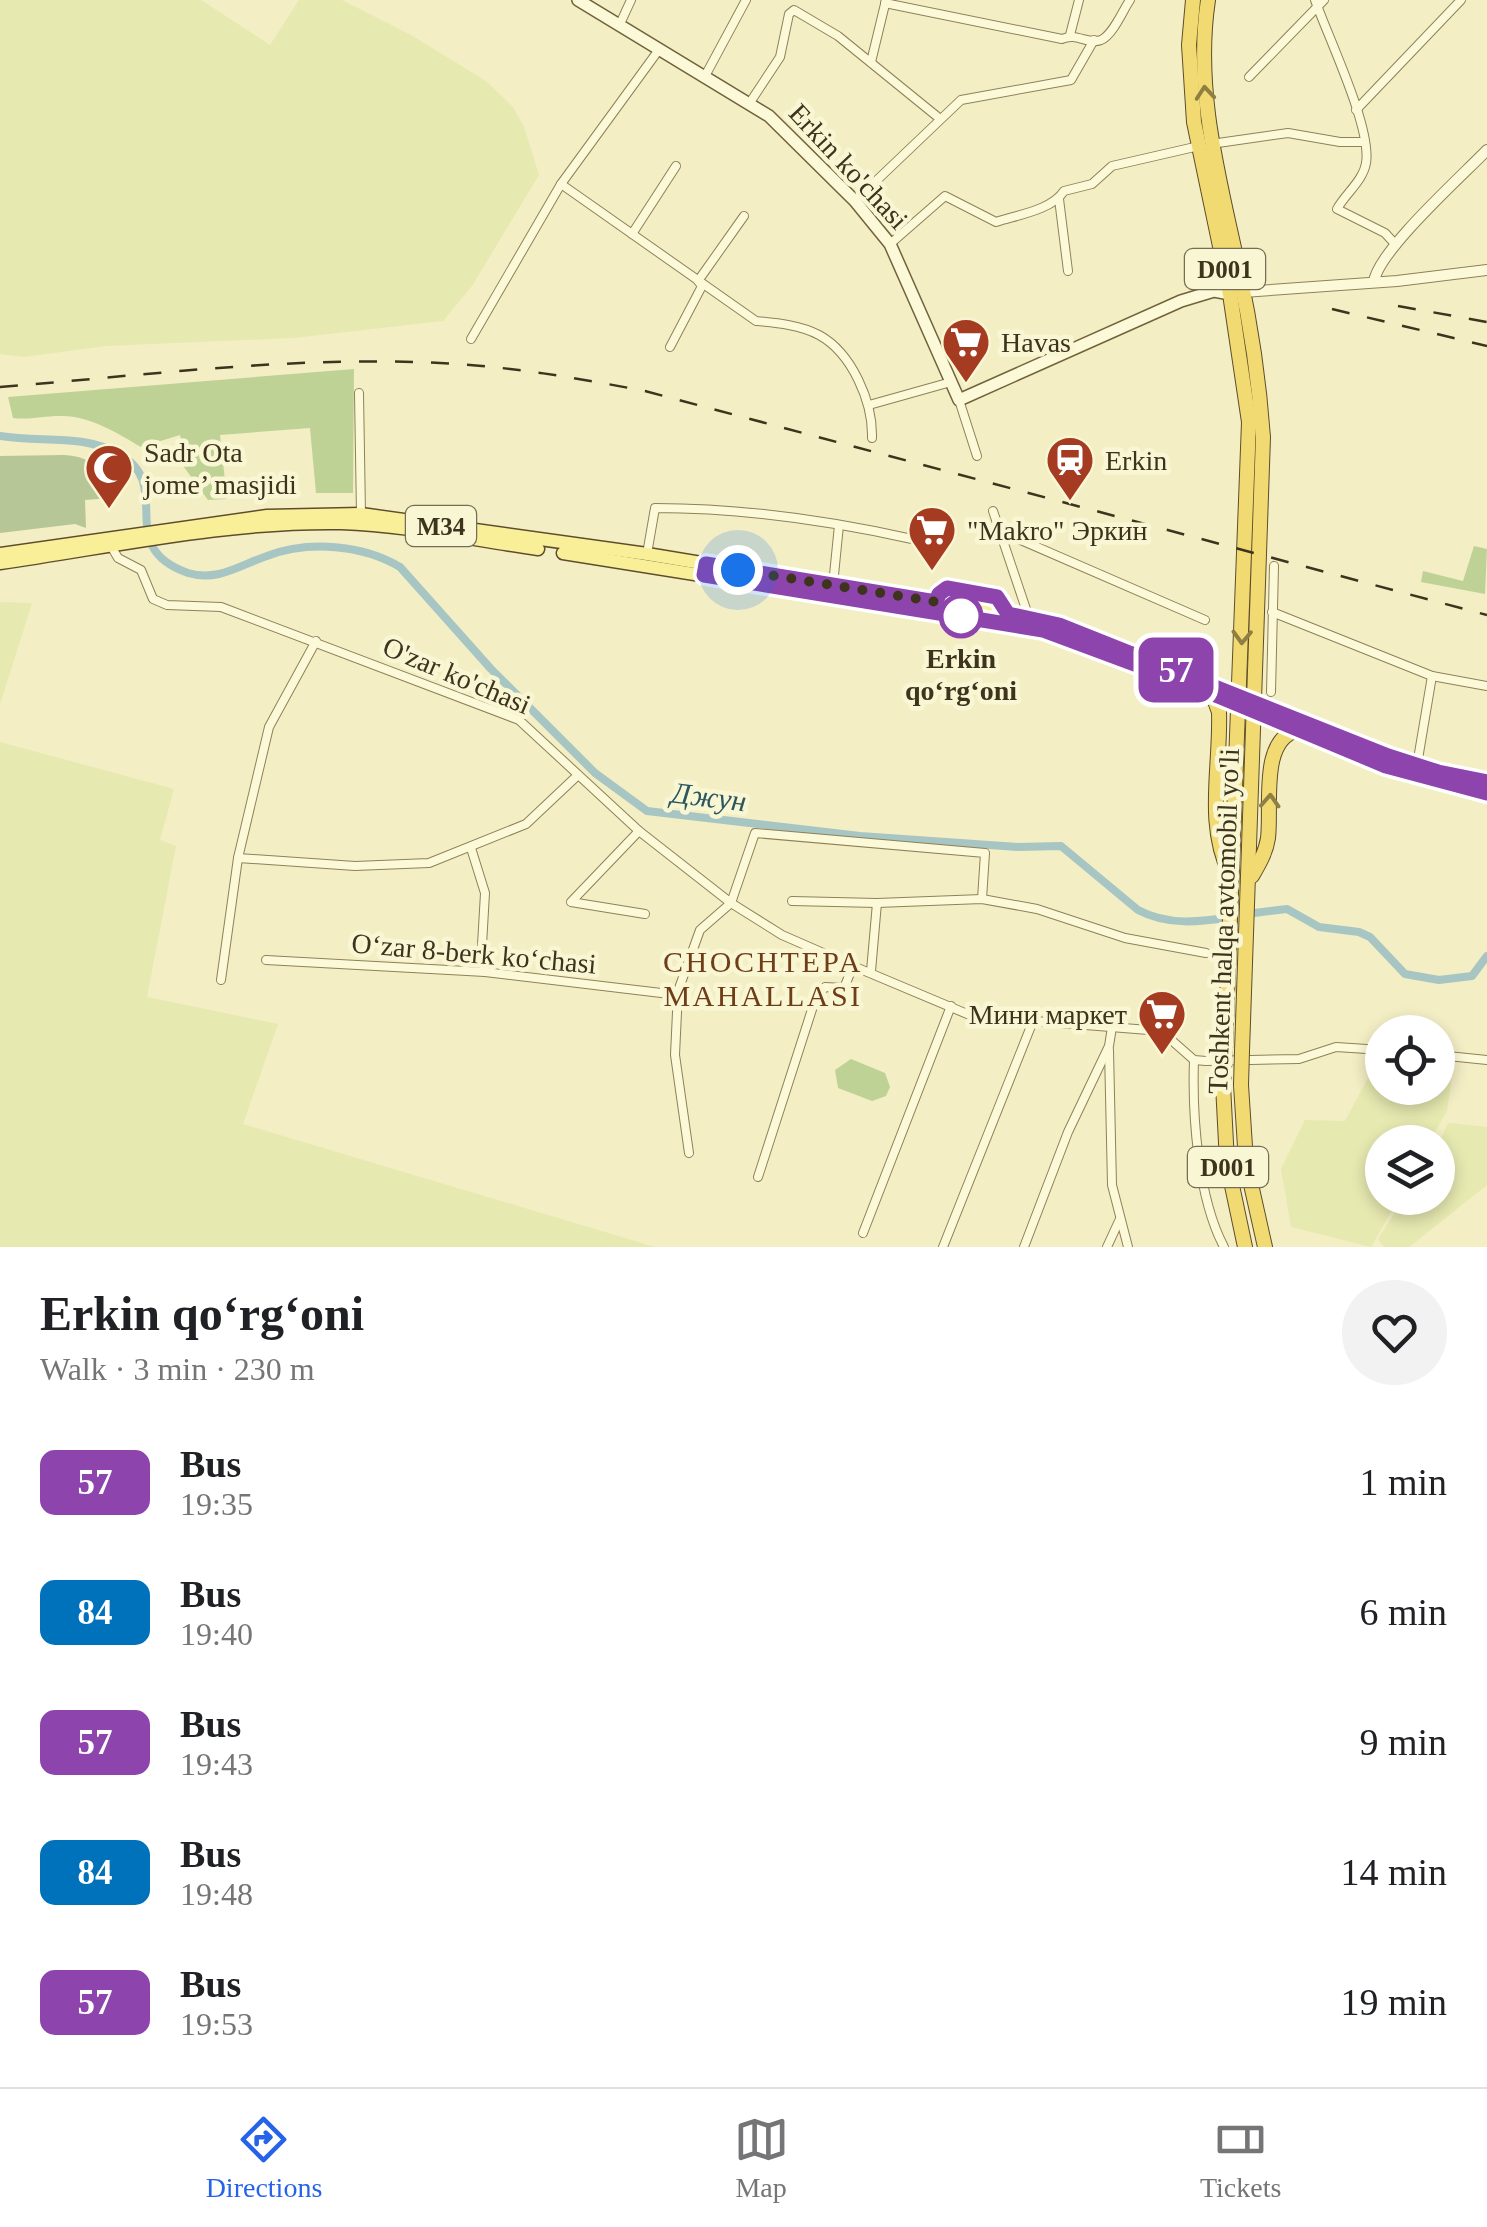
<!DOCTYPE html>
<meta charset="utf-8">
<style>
body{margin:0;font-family:Georgia,serif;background:#f2f2f2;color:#202124;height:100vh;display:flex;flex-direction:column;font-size:38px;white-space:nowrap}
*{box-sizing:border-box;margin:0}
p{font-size:32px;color:#757577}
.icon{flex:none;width:55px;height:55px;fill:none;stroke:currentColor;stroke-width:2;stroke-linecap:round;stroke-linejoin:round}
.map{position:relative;height:1247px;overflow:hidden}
.details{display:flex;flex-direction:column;background:#fff;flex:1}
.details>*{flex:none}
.badge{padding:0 20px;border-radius:15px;font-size:35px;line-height:65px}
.tools{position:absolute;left:1365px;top:1015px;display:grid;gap:20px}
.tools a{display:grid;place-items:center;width:90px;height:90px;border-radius:50%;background:#fff;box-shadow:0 5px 15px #0003;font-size:50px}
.you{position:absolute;width:50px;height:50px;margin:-25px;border:8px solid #fff;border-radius:50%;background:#1a73e8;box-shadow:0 0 0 15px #1a73e833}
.map>.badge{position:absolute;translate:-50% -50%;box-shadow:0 0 0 5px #fff}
.round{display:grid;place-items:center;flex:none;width:105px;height:105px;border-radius:52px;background:#f2f2f2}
.headline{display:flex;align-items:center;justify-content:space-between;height:170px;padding:0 40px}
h1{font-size:48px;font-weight:600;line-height:75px}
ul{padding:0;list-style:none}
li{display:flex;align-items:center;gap:30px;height:130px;padding:0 40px}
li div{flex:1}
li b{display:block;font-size:38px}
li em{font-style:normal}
li .badge{min-width:110px;font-weight:700;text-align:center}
.menu{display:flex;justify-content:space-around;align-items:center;height:140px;border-top:2px solid #e0e0e0;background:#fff;font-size:28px;color:#757577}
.menu a{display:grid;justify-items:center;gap:5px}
.menu .selected{color:#2563eb}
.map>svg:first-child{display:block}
</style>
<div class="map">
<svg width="1487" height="1247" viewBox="0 0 1487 1247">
<rect width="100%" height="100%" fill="#f3eec4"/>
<g fill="#e6e9b0">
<polygon points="0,0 201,0 270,45 299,0 342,0 411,35 486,81 513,107 524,127 539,175 472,286 443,321 293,338 106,346 24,357 0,354"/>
<polygon points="0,602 32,603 0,704"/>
<polygon points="0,742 174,789 160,840 176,846 147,997 278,1024 243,1124 655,1247 0,1247"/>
<polygon points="1378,1059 1382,1060 1382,1088 1438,1088 1438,1066 1453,1067 1447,1111 1429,1142 1382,1142 1382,1198 1399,1198 1371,1247 1291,1227 1281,1169 1305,1120 1345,1121"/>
<polygon points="1448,1123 1487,1127 1487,1185 1409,1247 1384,1247 1378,1239 1404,1198 1438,1198 1438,1145"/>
</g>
<g fill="#bed296">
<path d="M354,369L353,493H316L310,428L220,435L227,499L208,500L181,463L186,460L180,435L141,447C117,433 89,415 60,416C43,416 29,420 13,418L8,397Z"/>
<polygon points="1474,546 1487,549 1485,594 1421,582 1423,571 1463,581"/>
<polygon points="851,1059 885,1073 890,1087 886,1096 872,1101 838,1088 835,1070"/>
</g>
<path fill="#b6c696" d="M64,455C94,457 106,470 111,498L85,500L86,528L75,524L0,533V456Z"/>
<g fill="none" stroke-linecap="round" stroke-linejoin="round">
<g stroke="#a6c5c3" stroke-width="8">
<path d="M0,436C41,443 81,433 119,454C176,485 112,547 188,573C218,582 240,565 267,556C309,540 363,545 400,567L491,669L595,773L647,811L860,836L1018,847L1061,846L1138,910C1168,926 1200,922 1232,917"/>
<polyline points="1246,914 1287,909 1319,927 1359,932 1370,937 1405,974 1439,980 1472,976 1487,956"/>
</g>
<g stroke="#8f8158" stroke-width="10">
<g id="minor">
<path d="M1315,0C1328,37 1372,128 1366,163C1363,181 1345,194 1337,209L1385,233L1396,245"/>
<path d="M885,3L1062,39C1076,32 1088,45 1101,40C1113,35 1123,10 1130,0"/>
<polyline points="619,26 631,0"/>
<polyline points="1070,35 1079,0"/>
<polyline points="871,62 886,0"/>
<polyline points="1249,77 1324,0"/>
<polyline points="704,78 746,0"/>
<polyline points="749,104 780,57 789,14 794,10 838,36 939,118"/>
<polyline points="1356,110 1461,0"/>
<polyline points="1211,144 1288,133 1340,142 1365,142"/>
<path d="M561,184L756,321C777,323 800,325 819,335C852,353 873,402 872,438"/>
<polyline points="1059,199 1068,271"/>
<polyline points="855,201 961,100 1071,80 1094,40"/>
<polyline points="632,234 676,166"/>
<path d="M890,244L945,196L996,222C1017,215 1052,210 1064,191L1092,184L1112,166L1199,146"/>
<polyline points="471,339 561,184 658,51"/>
<polyline points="670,347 702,286 698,281 744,216"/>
<polyline points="359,393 361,514"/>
<polyline points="959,400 977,456"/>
<polyline points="869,405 951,382"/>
<polyline points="993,511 1029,618"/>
<polyline points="1000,531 1205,620"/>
<polyline points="111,546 118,558 141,570 153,599 167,605 221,607 519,720 639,831 731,903 782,935 853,966 972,1016 1161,1031 1194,1060 1206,1061 1299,1059 1336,1047 1382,1050"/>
<path d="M647,554L655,508C742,508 827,520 912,539"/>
<polyline points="833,585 839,525"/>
<polyline points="1272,612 1432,676 1487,686"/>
<polyline points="1271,692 1274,566"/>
<polyline points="1417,765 1432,676"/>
<polyline points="639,831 571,902 645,914"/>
<polyline points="471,848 485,893 482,945 485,972"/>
<polyline points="238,858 355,866 429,863 526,824 578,775"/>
<polyline points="792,901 877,903 982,899 1037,909 1125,938 1206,953"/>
<polyline points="266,960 485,972 678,995"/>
<polyline points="871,971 877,903"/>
<polyline points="221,980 238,858 269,727 316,641"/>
<polyline points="1109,1050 1112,1185 1128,1247"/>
<polyline points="1438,1055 1487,1060"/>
<path d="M1194,1060C1192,1116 1198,1198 1224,1247"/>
<polyline points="689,1153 675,1055 678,991 700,930 731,903 755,833 985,853 982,899"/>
<polyline points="758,1177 816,997 825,987 844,988 853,966"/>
<polyline points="863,1233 951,1006"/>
<polyline points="943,1247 1033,1021"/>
<polyline points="1024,1247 1068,1132 1109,1046 1112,1027"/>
<polyline points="1107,1247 1119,1221"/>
</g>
</g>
<g stroke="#8f8158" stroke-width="12">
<g id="tertiary">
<path d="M1374,282C1377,252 1462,176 1487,150"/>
<polyline points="1243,292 1397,281 1487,270"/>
</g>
</g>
<g stroke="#71623b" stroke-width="14">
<polyline id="secondary" points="578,0 769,116 855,201 890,244 959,400 1181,301 1214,291 1230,294"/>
</g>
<g stroke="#5d4d2c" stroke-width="15">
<g id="primary">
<polyline points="563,553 1043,630 1210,693"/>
<polyline points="0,554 267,516 361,514 647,554 1029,617 1059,625 1228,690"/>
<path d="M0,563C112,547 227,521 341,523C407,525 473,540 538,549"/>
<polyline points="1274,709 1417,766 1487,782"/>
<polyline points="1271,718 1386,766 1487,792"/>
</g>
</g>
<g stroke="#5d4d2c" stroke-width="16">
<g id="trunk">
<polyline points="1193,0 1189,45 1194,122 1230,294 1249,422 1225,1050"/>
<path d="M1208,0C1194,92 1220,181 1239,271C1251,326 1259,381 1263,437L1242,1051"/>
<path d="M1202,690L1215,701L1219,712C1221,767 1205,823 1230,874"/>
<path d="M1252,876C1259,864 1266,852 1268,838C1272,807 1259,739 1298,730"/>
<polyline points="1223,1085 1227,1162 1245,1247"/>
<polyline points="1241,1085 1246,1162 1265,1247"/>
</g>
</g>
<use href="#minor" stroke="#fcf9d8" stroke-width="8"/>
<use href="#tertiary" stroke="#fcf9d8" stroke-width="10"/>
<use href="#secondary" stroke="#fcf9d8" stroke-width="11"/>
<use href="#primary" stroke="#f9ef98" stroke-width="12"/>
<use href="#trunk" stroke="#f2da72" stroke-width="14"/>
<g stroke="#3e341d" stroke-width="2.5" stroke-dasharray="18 18" stroke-linecap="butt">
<polyline points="1398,306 1487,322"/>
<polyline points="1332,309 1487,346"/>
<path d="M0,387C151,375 305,354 456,364C520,368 582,379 645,391L1487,615"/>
</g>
<g stroke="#5d4d2c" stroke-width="15" stroke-linecap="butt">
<g id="primary-bridge">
<polyline points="1228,690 1274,709"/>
<polyline points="1226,700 1271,718"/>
</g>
</g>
<g stroke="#5d4d2c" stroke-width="16" stroke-linecap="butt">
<g id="trunk-bridge">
<polyline points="1223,1085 1225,1050"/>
<polyline points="1241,1085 1242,1051"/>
</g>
</g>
<use href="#primary-bridge" stroke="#f9ef98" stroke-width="12"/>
<use href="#trunk-bridge" stroke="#f2da72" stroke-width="14"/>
</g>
<defs><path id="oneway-chevron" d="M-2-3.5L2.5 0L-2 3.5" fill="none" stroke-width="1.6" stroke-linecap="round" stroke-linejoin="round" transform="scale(2.5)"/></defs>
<g stroke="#8f7f43">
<use href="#oneway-chevron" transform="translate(1205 93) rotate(-95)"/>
<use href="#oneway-chevron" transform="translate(1242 637) rotate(92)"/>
<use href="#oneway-chevron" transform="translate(1270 801) rotate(-87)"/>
</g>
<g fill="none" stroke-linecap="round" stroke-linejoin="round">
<g stroke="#fff" stroke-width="22">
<polyline id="line" points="1487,782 1438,772 1388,756 1059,625 1008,614 997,597 947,588 939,594 936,602 706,564 704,575 1043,630 1199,688 1386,766 1487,793"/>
</g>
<use href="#line" stroke="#8e44ad" stroke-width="15"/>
<polyline stroke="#3e341d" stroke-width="10" stroke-dasharray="0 18" points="738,570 962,606 961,616"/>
</g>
<defs>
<g id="supermarket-pin" transform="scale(2.5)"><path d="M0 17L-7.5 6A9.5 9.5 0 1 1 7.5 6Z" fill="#a53c21" stroke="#f9f6d4"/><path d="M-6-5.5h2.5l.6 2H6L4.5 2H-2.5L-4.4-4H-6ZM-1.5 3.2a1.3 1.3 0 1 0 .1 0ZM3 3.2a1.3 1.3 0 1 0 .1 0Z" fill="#fff"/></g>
<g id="station-pin" transform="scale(2.5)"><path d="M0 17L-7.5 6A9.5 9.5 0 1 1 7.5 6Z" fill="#a53c21" stroke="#f9f6d4"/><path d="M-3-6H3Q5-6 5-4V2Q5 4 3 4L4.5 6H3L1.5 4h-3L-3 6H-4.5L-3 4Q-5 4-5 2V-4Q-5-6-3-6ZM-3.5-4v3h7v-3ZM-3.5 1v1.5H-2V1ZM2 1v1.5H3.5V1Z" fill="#fff"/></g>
<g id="mosque-pin" transform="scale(2.5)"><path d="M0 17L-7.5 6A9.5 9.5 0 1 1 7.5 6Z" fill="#a53c21" stroke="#f9f6d4"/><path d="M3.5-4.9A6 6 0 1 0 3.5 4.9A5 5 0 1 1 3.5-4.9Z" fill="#fff"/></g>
</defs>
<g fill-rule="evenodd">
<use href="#supermarket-pin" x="966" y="342"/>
<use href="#station-pin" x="1070" y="460"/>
<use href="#mosque-pin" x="109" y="468"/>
<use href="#supermarket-pin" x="932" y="530"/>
<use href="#supermarket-pin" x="1162" y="1014"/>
</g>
<circle fill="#fff" stroke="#8e44ad" stroke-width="5" cx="961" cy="616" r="20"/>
<g text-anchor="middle" stroke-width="9" stroke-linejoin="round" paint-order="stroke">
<g fill="#f9f6d4" stroke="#766e54" stroke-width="2.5">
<rect x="1185" y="249" width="80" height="40" rx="8"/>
<rect x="406" y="506" width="70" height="40" rx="8"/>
<rect x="1188" y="1147" width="80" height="40" rx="8"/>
</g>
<g font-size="25" font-weight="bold" fill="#3e341d">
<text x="1225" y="278">D001</text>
<text x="441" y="535">M34</text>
<text x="1228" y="1176">D001</text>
</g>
<g font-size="28" fill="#3e341d" stroke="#f9f6d4">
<text transform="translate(849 166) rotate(47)" y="10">Erkin ko'chasi</text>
<text transform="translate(457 675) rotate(23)" y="10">O'zar ko'chasi</text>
<text transform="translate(1223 921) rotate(-88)" y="10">Toshkent halqa avtomobil yo'li</text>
<text transform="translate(474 953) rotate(5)" y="10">Oʻzar 8-berk koʻchasi</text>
</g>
<g font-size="28" fill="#3e341d" stroke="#f9f6d4" text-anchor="start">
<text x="1001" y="352">Havas</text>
<text x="144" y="462">Sadr Ota<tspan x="144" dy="32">jome’ masjidi</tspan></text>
<text x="1105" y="470">Erkin</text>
<text x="967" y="540">"Makro" Эркин</text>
<text x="1127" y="1024" text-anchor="end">Мини маркет</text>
</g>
<g font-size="28" font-weight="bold" fill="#3e341d" stroke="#f9f6d4">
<text x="961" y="668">Erkin<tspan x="961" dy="32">qoʻrgʻoni</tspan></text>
</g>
<g font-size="30" font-style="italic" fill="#2b575f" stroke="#f9f6d4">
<text transform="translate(709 797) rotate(7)" y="10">Джун</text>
</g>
<g font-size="30" letter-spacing="2.5" fill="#6f3d18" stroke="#f9f6d4">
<text x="763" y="972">CHOCHTEPA<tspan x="763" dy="34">MAHALLASI</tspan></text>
</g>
</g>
</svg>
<div class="tools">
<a><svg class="icon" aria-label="locate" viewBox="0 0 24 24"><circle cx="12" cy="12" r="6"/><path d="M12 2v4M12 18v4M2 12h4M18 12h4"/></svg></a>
<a><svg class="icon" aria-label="layers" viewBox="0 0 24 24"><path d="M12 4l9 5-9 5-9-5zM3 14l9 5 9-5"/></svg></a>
</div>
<div class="you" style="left:738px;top:570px"></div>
<b class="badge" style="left:1176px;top:670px;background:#8e44ad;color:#fff">57</b>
</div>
<section class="details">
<div class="headline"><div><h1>Erkin qoʻrgʻoni</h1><p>Walk · 3 min · 230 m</p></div><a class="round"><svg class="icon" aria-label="heart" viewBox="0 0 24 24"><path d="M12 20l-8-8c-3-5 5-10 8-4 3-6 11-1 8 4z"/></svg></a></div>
<ul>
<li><span class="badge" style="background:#8e44ad;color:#fff">57</span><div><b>Bus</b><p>19:35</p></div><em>1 min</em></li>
<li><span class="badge" style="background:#0072bc;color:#fff">84</span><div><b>Bus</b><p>19:40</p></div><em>6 min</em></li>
<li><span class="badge" style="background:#8e44ad;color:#fff">57</span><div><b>Bus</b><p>19:43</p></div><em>9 min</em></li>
<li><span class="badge" style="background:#0072bc;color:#fff">84</span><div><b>Bus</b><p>19:48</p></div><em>14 min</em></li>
<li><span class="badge" style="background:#8e44ad;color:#fff">57</span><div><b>Bus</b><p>19:53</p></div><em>19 min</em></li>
</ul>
</section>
<nav class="menu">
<a class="selected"><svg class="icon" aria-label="directions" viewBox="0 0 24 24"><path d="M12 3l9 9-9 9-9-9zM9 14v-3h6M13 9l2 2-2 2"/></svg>Directions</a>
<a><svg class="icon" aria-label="map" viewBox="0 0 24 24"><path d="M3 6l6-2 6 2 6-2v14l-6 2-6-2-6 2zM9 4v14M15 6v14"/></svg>Map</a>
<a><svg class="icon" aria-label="tickets" viewBox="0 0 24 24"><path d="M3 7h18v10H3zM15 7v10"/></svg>Tickets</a>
</nav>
